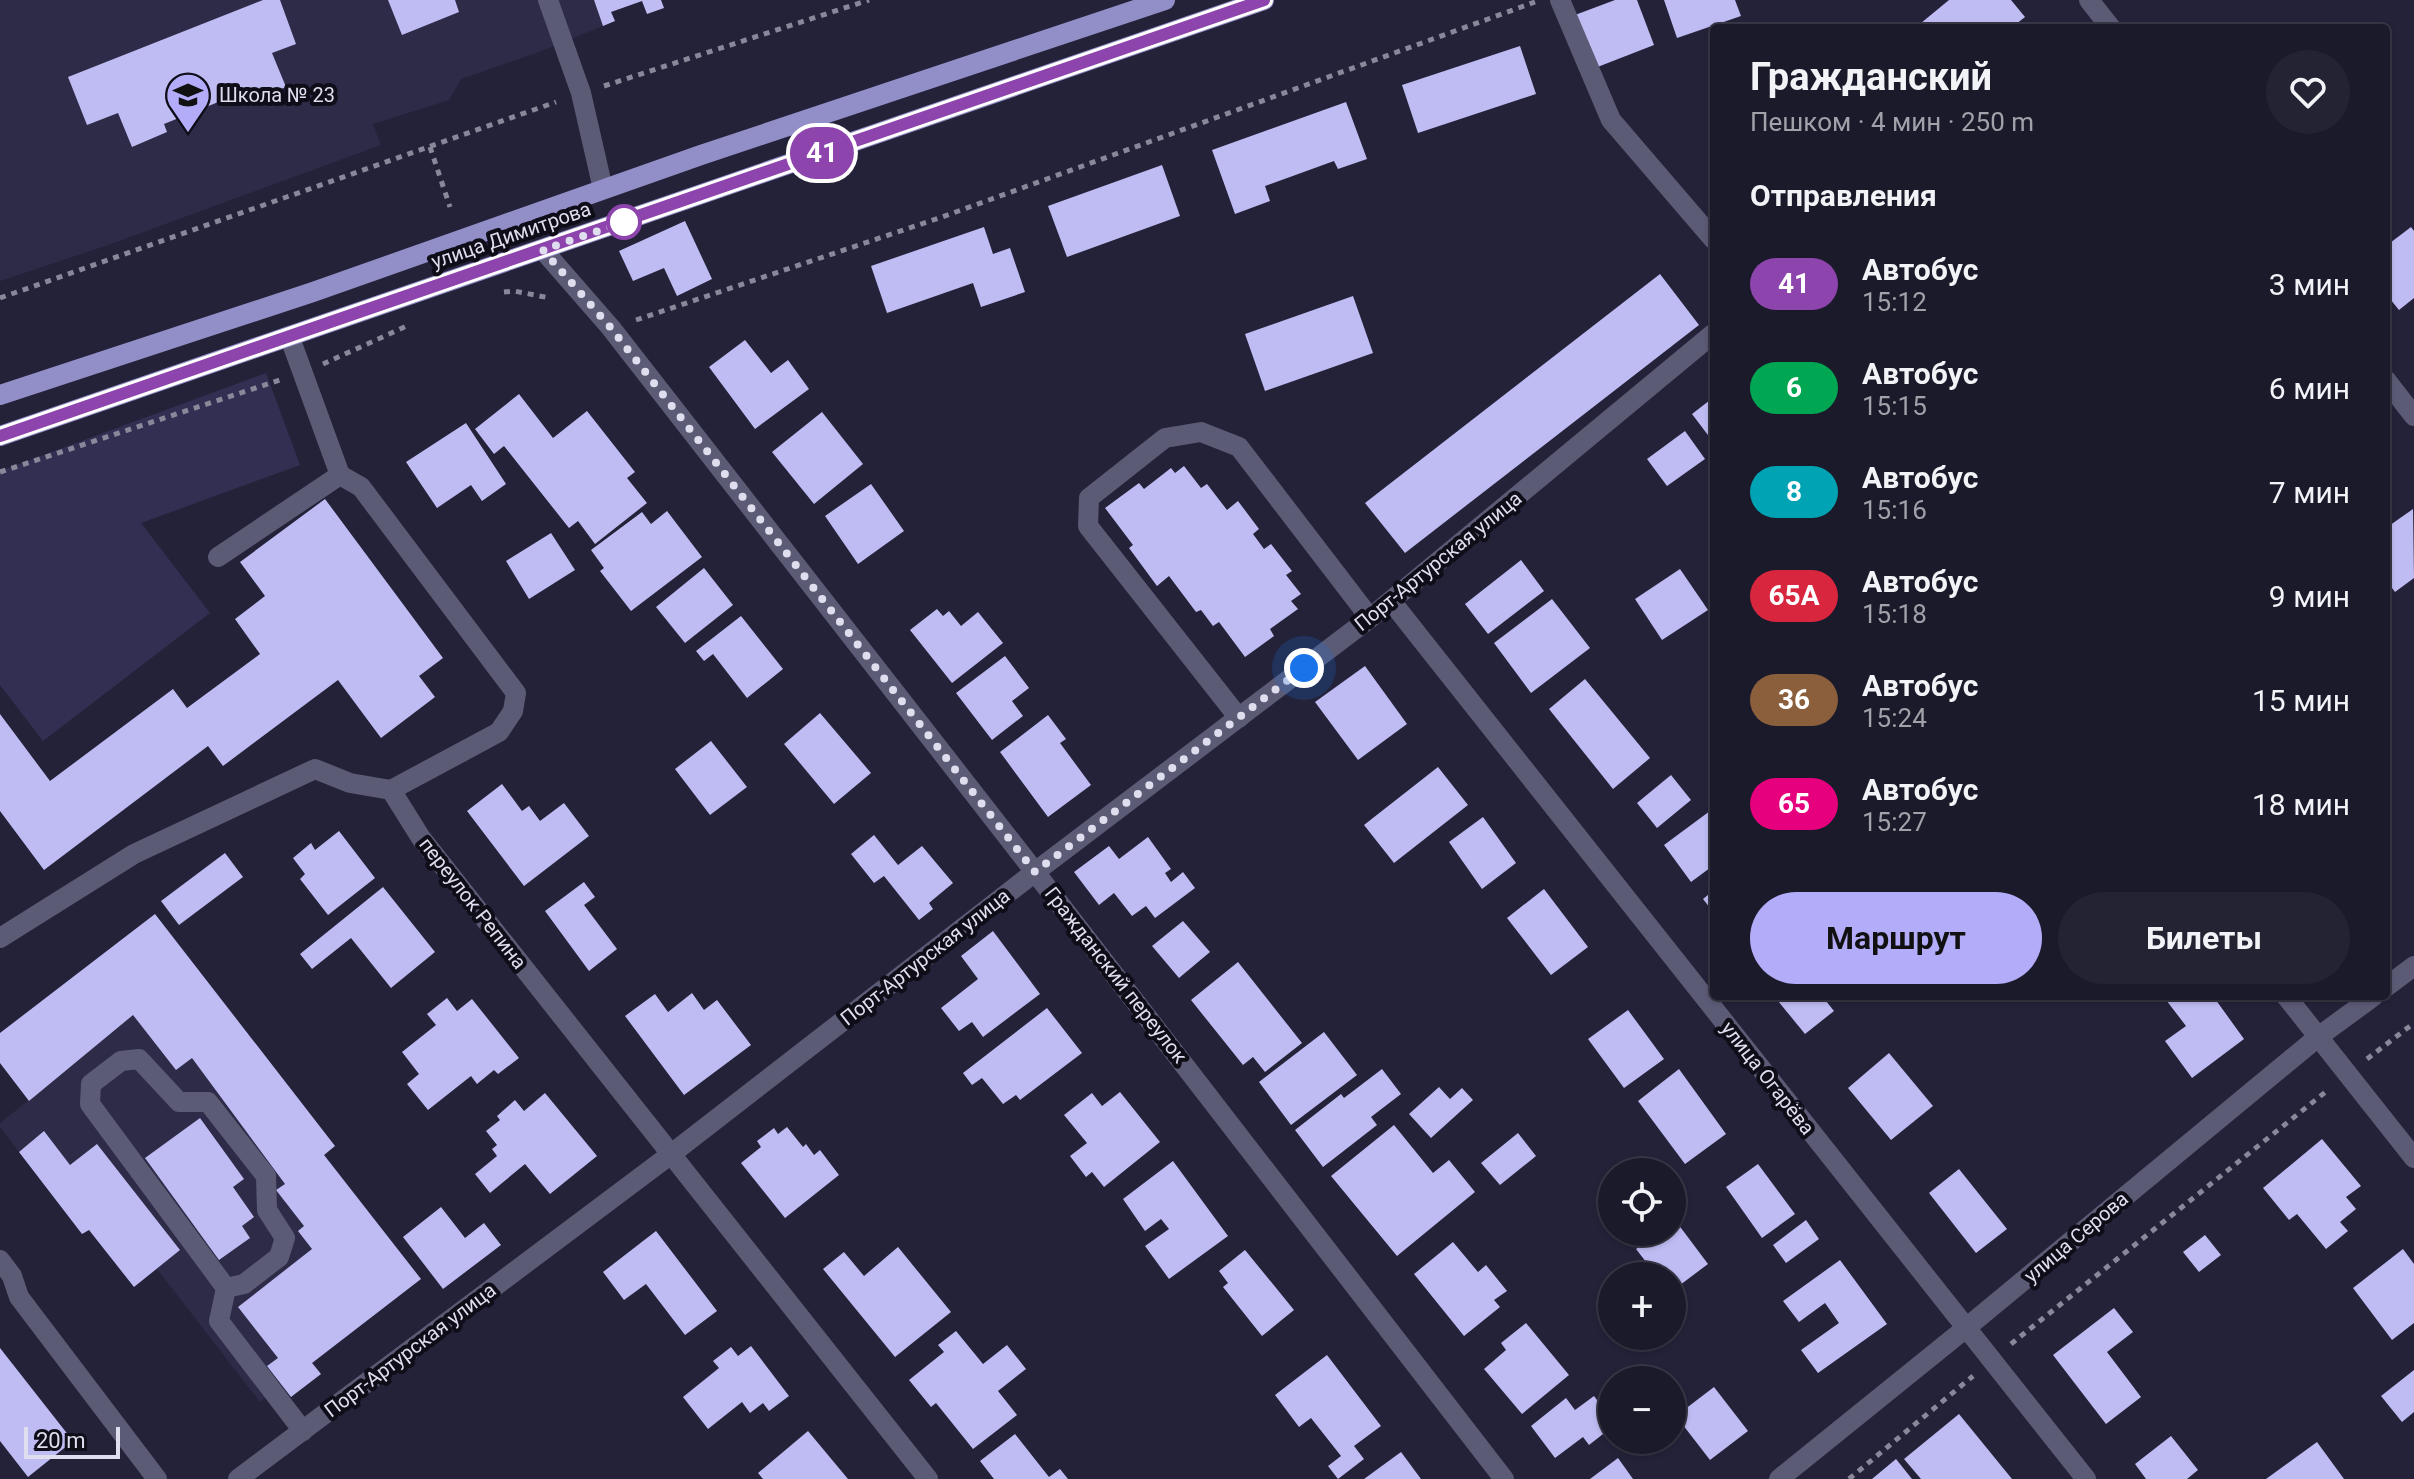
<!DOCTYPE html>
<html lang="ru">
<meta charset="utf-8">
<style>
body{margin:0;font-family:Roboto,sans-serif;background:#242333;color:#f1f3f6;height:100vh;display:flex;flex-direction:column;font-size:30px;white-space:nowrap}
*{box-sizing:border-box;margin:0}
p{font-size:26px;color:#a0a1a9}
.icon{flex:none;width:44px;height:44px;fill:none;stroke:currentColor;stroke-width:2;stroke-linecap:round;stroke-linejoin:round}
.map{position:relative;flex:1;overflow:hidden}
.drawer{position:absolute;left:1710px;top:24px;width:680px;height:976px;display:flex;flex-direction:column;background:#1b1a2b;border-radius:8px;box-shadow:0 2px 6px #0004,0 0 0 2px #393847}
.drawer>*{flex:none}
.badge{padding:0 16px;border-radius:26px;font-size:28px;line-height:52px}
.controls{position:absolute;left:1598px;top:1158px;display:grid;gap:16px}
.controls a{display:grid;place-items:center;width:88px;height:88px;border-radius:50%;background:#1b1a2b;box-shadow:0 2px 6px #0004,0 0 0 2px #393847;font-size:40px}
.scale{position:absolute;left:24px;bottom:20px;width:96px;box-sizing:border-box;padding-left:8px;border:4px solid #dfdeee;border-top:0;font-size:22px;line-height:28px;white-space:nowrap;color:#dfdeee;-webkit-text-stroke:6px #0e0d18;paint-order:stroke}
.you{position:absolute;width:40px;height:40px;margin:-20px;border:6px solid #fff;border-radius:50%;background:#1a73e8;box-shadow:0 0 0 12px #1a73e833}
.map>.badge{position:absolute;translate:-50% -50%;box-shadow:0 0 0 4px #fff}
h2{padding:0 40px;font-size:30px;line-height:72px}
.round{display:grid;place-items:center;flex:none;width:84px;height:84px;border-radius:42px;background:#242333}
.overview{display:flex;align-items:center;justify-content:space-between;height:136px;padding:0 40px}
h1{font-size:38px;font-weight:700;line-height:60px}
.cta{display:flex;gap:16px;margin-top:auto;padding:16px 40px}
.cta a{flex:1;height:92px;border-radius:48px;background:#b3adf9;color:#111;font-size:32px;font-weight:700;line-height:92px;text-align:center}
.cta a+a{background:#242333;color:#f1f3f6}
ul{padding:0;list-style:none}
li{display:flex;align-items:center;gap:24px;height:104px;padding:0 40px}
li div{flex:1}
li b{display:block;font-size:30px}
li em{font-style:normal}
li .badge{min-width:88px;font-weight:700;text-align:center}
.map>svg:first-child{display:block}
</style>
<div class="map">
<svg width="2414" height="1479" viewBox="0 0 2414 1479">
<rect width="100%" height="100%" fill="#242239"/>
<g fill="#2e2b49">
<polygon points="0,0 661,0 664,8 647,14 642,1 612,12 615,21 539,52 461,79 449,100 373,124 381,145 111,244 0,281"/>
<polygon points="155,914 335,1146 325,1155 421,1279 313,1363 321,1374 291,1397 281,1385 260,1402 157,1269 134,1287 89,1230 82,1234 0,1127 0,1123 29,1100 0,1033"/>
</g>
<polygon fill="#332f53" points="266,373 300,465 141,523 210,613 43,741 0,685 0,471"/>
<g fill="#bfbcf3">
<polygon points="263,0 280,0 296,44 272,53 286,87 252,100 248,90 164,124 167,132 132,147 118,113 87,125 68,77"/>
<polygon points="388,0 455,0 459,12 402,35"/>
<polygon points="594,0 661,0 664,8 647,14 642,1 611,12 615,21 603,26"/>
<polygon points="1615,0 1637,0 1654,45 1595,68 1575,15"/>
<polygon points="1664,0 1735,0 1741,16 1677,38"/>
<polygon points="1949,0 2011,0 2025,17 2011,28 1915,28"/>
<polygon points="1520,46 1536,94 1418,133 1402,85"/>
<polygon points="1346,102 1367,159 1338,169 1334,161 1265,186 1270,201 1235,214 1212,150"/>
<polygon points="1162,165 1180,216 1067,257 1048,206"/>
<polygon points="685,221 712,279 677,296 664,268 633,281 619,251"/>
<polygon points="984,227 993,254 1010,248 1025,292 981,307 973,283 887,313 871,266"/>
<polygon points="2411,227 2414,231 2414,298 2399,310 2386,294 2386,246"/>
<polygon points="1660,274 1699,325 1405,553 1365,503"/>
<polygon points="1353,296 1373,353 1265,391 1245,334"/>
<polygon points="745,340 771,373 788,360 809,389 755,429 709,367"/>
<polygon points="519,394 553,438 587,411 635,472 627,478 647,503 595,544 578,521 569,528 504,446 494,454 475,429"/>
<polygon points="1714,397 1714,443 1692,414"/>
<polygon points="822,412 863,464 814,504 772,452"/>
<polygon points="466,423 506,484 482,501 471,485 437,508 406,462"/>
<polygon points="1685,431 1705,459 1667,486 1647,459"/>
<polygon points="1184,466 1201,488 1207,484 1227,510 1238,501 1259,529 1253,534 1264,549 1271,544 1292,571 1286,575 1301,594 1291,601 1298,609 1270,629 1274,636 1245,657 1219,622 1213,626 1201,610 1196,612 1169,576 1157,586 1129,548 1133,545 1105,508 1139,483 1144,489 1171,468 1175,473"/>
<polygon points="871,484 904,531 858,564 825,516"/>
<polygon points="325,499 443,658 419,676 435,697 381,738 338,680 223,766 208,746 44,870 0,811 0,714 50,781 173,689 187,708 260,654 235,619 265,596 240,562"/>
<polygon points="2413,509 2414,578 2395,592 2386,580 2386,528"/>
<polygon points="667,511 702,557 631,611 600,571 604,568 591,550 642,512 651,524"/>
<polygon points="551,533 575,570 529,599 506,561"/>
<polygon points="1521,560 1544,591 1488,634 1465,604"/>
<polygon points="704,568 733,605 685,643 656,607"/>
<polygon points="1680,569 1708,610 1662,640 1635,599"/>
<polygon points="1552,599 1590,648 1531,693 1494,643"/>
<polygon points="937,609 943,616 949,611 961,626 978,612 1003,643 952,683 910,630"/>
<polygon points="741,616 783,669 747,698 713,654 704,661 696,651"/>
<polygon points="1005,656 1029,688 1012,701 1023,716 992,740 956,693"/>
<polygon points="1365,666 1407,724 1358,760 1315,702"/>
<polygon points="1585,679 1650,758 1613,789 1549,709"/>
<polygon points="820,713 871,773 834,804 784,744"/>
<polygon points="1048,715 1066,739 1060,743 1091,785 1048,817 1000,752"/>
<polygon points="711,741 747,787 710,815 675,769"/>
<polygon points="1438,767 1468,805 1394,863 1364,825"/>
<polygon points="1671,775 1691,800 1657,828 1637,803"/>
<polygon points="502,784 522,811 529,806 540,821 564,803 589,836 524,886 467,811"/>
<polygon points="1714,808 1714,865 1691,882 1664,845"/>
<polygon points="1483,817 1516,863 1482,889 1449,842"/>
<polygon points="339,831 375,878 328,915 300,879 305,874 293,858 311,843 315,850"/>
<polygon points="874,835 898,865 922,846 953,883 929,903 933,909 919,920 884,876 874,883 851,854"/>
<polygon points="1148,837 1171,869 1165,873 1171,882 1183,872 1195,888 1155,918 1146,906 1132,916 1114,893 1099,905 1074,872 1109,846 1119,859"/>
<polygon points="225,853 243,877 179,925 161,901"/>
<polygon points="584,882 595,897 584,905 617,949 589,971 545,911"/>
<polygon points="383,887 435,952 391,988 351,938 312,969 300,954"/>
<polygon points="1544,889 1588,947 1551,975 1507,918"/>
<polygon points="1714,890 1714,913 1703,899"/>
<polygon points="155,914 335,1146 324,1155 421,1279 312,1363 321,1374 291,1397 267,1366 278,1358 238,1307 312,1249 298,1231 304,1226 276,1190 285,1184 192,1058 176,1070 133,1015 29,1101 0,1063 0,1033"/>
<polygon points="1183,921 1210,952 1179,978 1152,946"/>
<polygon points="993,931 1040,994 983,1037 972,1022 959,1031 941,1008 978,979 961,956"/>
<polygon points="1238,962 1302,1043 1265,1072 1253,1057 1243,1065 1191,1000"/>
<polygon points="692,993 704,1010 717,1000 751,1045 684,1095 625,1016 655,994 668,1012"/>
<polygon points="1774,996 1822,996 1834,1011 1805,1034"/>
<polygon points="2163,996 2213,996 2244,1039 2192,1078 2165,1041 2186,1026"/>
<polygon points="447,998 457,1011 472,999 519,1058 498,1074 494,1070 477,1084 471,1076 428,1110 407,1084 419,1074 402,1052 436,1025 427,1014"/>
<polygon points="1047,1008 1082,1053 1020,1100 1016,1095 1003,1104 982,1078 972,1085 963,1073"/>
<polygon points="1628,1010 1664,1059 1624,1088 1588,1039"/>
<polygon points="1324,1032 1357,1075 1291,1125 1259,1082"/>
<polygon points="1889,1053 1933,1106 1891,1140 1848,1088"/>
<polygon points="1382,1069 1401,1094 1371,1117 1377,1125 1323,1167 1295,1130 1341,1094 1344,1098"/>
<polygon points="1679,1069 1726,1134 1685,1164 1638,1101"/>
<polygon points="1439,1087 1450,1099 1462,1088 1473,1100 1431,1138 1409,1114"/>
<polygon points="1120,1092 1160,1142 1104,1187 1092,1172 1086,1177 1070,1156 1087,1143 1064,1115 1092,1093 1102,1106"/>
<polygon points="545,1093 597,1156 550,1194 525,1164 490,1193 475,1174 497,1156 492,1149 497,1145 486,1131 500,1120 497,1116 515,1100 524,1111"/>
<polygon points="200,1118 244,1179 233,1187 254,1217 242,1226 250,1238 219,1260 145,1158"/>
<polygon points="1394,1125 1433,1173 1449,1160 1475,1192 1397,1256 1331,1176"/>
<polygon points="787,1127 803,1147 806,1144 814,1155 820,1150 839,1175 785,1218 741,1163 761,1147 757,1141 774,1128 778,1134"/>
<polygon points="44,1131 70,1165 97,1144 180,1250 134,1287 89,1230 82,1234 19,1152"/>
<polygon points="1518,1133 1536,1156 1500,1185 1481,1163"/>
<polygon points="2322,1139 2361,1186 2346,1197 2356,1209 2340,1222 2348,1231 2326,1249 2297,1214 2289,1220 2263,1188"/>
<polygon points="1173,1161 1228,1236 1169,1279 1145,1246 1169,1229 1161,1219 1145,1231 1123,1199"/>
<polygon points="1758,1164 1795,1214 1762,1238 1726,1187"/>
<polygon points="1959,1169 2007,1229 1976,1253 1929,1193"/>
<polygon points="441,1207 465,1238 484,1223 501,1245 443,1289 403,1237"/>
<polygon points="1675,1220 1708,1264 1672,1291 1672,1276 1657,1276 1636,1249 1659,1232 1672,1232 1672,1222"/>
<polygon points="1806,1220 1819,1239 1786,1263 1773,1245"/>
<polygon points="656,1231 717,1311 685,1335 646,1284 624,1300 603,1272"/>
<polygon points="2205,1235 2221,1255 2199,1272 2183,1252"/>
<polygon points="1453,1242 1478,1272 1486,1265 1507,1291 1494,1300 1500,1307 1464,1336 1414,1274"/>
<polygon points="898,1247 951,1312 895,1357 823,1269 844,1252 864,1276"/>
<polygon points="2403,1249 2414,1264 2414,1323 2392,1340 2353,1288"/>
<polygon points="1245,1250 1294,1310 1262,1336 1223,1287 1228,1283 1219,1271"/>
<polygon points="1840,1260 1887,1324 1818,1373 1801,1350 1839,1323 1825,1303 1799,1322 1783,1301"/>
<polygon points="2114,1308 2133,1332 2107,1352 2141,1397 2106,1424 2053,1355"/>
<polygon points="1526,1323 1569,1375 1522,1414 1484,1369 1506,1350 1501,1343"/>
<polygon points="956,1331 983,1364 1007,1345 1026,1369 998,1391 1017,1415 973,1449 936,1403 931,1407 909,1380 944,1352 938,1345"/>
<polygon points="751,1346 789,1396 769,1411 763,1403 750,1413 742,1402 708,1429 683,1397 719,1368 713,1361 731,1347 738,1356"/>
<polygon points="0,1348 73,1441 28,1477 0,1441"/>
<polygon points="1327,1355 1381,1426 1354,1446 1364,1459 1338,1479 1328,1466 1341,1456 1311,1418 1299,1427 1275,1395"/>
<polygon points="2414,1370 2414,1412 2402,1422 2381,1396"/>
<polygon points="1714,1387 1748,1431 1710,1460 1676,1416"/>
<polygon points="1594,1396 1612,1420 1612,1427 1589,1445 1583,1437 1555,1458 1531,1426 1566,1398 1575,1410"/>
<polygon points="1959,1414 2012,1479 1921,1479 1904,1459"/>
<polygon points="808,1431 848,1479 763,1479 758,1473"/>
<polygon points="1015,1434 1049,1477 1060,1469 1068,1479 994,1479 980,1461"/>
<polygon points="2171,1436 2198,1470 2187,1479 2146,1479 2135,1464"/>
<polygon points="2317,1442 2344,1479 2266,1479"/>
<polygon points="1401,1452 1421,1479 1364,1479"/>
<polygon points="1618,1458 1633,1479 1590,1479"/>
<polygon points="1896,1459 1912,1479 1872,1479"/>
</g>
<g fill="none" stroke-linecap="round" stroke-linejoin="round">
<g stroke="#89879a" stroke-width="5" stroke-dasharray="6 6" stroke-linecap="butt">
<polyline points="604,86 869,0"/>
<polyline points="430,147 450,207"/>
<polyline points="504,292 514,291 550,298"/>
<polyline points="0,298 556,102"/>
<polyline points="636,320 942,217 1535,2"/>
<polyline points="323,364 409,325"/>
<polyline points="0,472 280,380"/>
<polyline points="2367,1059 2414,1023"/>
<polyline points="2011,1344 2328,1090"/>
<polyline points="1849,1479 1973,1376"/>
</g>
<g stroke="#5c5b76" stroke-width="20">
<polyline points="548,0 581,93 603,189"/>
<polyline points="1560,0 1611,120 1714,240"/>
<polyline points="2089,0 2111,28"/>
<polyline points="543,250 611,328 1035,872 1504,1479"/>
<polyline points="290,338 340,475 361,487 516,693 513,711 499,732 391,790 421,838 928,1479"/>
<polyline points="2386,380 2414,416"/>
<polyline points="218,557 340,475"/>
<polyline points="1391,601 2086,1479"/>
<polyline points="1239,718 1088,526 1089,498 1165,438 1201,432 1239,447 1370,618"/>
<polyline points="0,938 134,854 315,769 350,783 391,790"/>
<polyline points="2386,987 2414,966"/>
<polyline points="2286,996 2414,1158"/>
<polyline points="0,1260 12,1276 19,1297 157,1479"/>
<polyline points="226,1288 244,1284 279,1257 285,1238 267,1210 266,1176 208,1102 179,1102 139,1059 121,1061 91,1084 90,1104 226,1288 219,1321 303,1431"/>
<polyline points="238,1479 670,1155 1035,872 1370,618 1714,333"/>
<polyline points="1779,1479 1966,1328 2318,1037 2374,996"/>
</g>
<g stroke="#928ec7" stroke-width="20">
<polyline points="0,395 313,292 701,155 1165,0"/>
<polyline points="0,436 1264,0"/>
</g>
</g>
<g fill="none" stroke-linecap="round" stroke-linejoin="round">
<g stroke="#fff" stroke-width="18">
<polyline id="line" points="0,436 1264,0"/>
</g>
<use href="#line" stroke="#8e44ad" stroke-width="12"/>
<polyline stroke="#dfdeee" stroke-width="8" stroke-dasharray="0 14.4" points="624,222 543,250 611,328 1035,872 1304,668"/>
</g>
<defs>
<g id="school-pin" transform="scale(2.3)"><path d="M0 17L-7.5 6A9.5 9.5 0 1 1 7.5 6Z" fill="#b3adf9" stroke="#0e0d18"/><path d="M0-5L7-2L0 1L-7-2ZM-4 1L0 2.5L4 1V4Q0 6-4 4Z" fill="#111"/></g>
</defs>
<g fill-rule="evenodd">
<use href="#school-pin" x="188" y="95"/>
</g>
<circle fill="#fff" stroke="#8e44ad" stroke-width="4" cx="624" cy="222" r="16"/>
<g text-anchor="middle" stroke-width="8" stroke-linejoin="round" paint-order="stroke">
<g font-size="20" fill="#dfdeee" stroke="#0e0d18" text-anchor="start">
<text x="219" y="102">Школа № 23</text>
</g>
<g font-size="20" fill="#dfdeee" stroke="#0e0d18">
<text transform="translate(511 235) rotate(-19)" y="7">улица Димитрова</text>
<text transform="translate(1438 561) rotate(-39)" y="7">Порт-Артурская улица</text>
<text transform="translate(473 903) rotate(52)" y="7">переулок Репина</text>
<text transform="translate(925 957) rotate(-38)" y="7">Порт-Артурская улица</text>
<text transform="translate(1116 975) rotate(52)" y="7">Гражданский переулок</text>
<text transform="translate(1768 1078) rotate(52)" y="7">улица Огарёва</text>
<text transform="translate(2076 1237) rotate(-40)" y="7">улица Серова</text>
<text transform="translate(410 1350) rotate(-37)" y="7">Порт-Артурская улица</text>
</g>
</g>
</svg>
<div class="controls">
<a><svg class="icon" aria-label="locate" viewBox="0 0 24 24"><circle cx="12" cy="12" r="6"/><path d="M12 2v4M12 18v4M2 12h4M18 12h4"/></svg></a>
<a>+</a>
<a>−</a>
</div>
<div class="scale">20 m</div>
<div class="you" style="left:1304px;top:668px"></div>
<b class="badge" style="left:822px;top:153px;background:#8e44ad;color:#fff">41</b>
<section class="drawer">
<div class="overview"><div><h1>Гражданский</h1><p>Пешком · 4 мин · 250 m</p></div><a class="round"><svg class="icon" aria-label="heart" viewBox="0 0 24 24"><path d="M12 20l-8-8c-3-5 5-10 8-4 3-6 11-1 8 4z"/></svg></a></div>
<h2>Отправления</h2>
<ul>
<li><span class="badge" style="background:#8e44ad;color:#fff">41</span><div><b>Автобус</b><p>15:12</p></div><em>3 мин</em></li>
<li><span class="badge" style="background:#00a651;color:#fff">6</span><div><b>Автобус</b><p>15:15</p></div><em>6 мин</em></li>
<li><span class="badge" style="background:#00a3b4;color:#fff">8</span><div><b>Автобус</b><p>15:16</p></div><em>7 мин</em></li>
<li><span class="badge" style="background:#d7263d;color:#fff">65А</span><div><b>Автобус</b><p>15:18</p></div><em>9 мин</em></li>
<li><span class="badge" style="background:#8b5e3c;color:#fff">36</span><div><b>Автобус</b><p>15:24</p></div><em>15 мин</em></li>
<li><span class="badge" style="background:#e6007e;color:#fff">65</span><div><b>Автобус</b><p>15:27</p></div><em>18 мин</em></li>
</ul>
<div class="cta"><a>Маршрут</a><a>Билеты</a></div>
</section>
</div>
